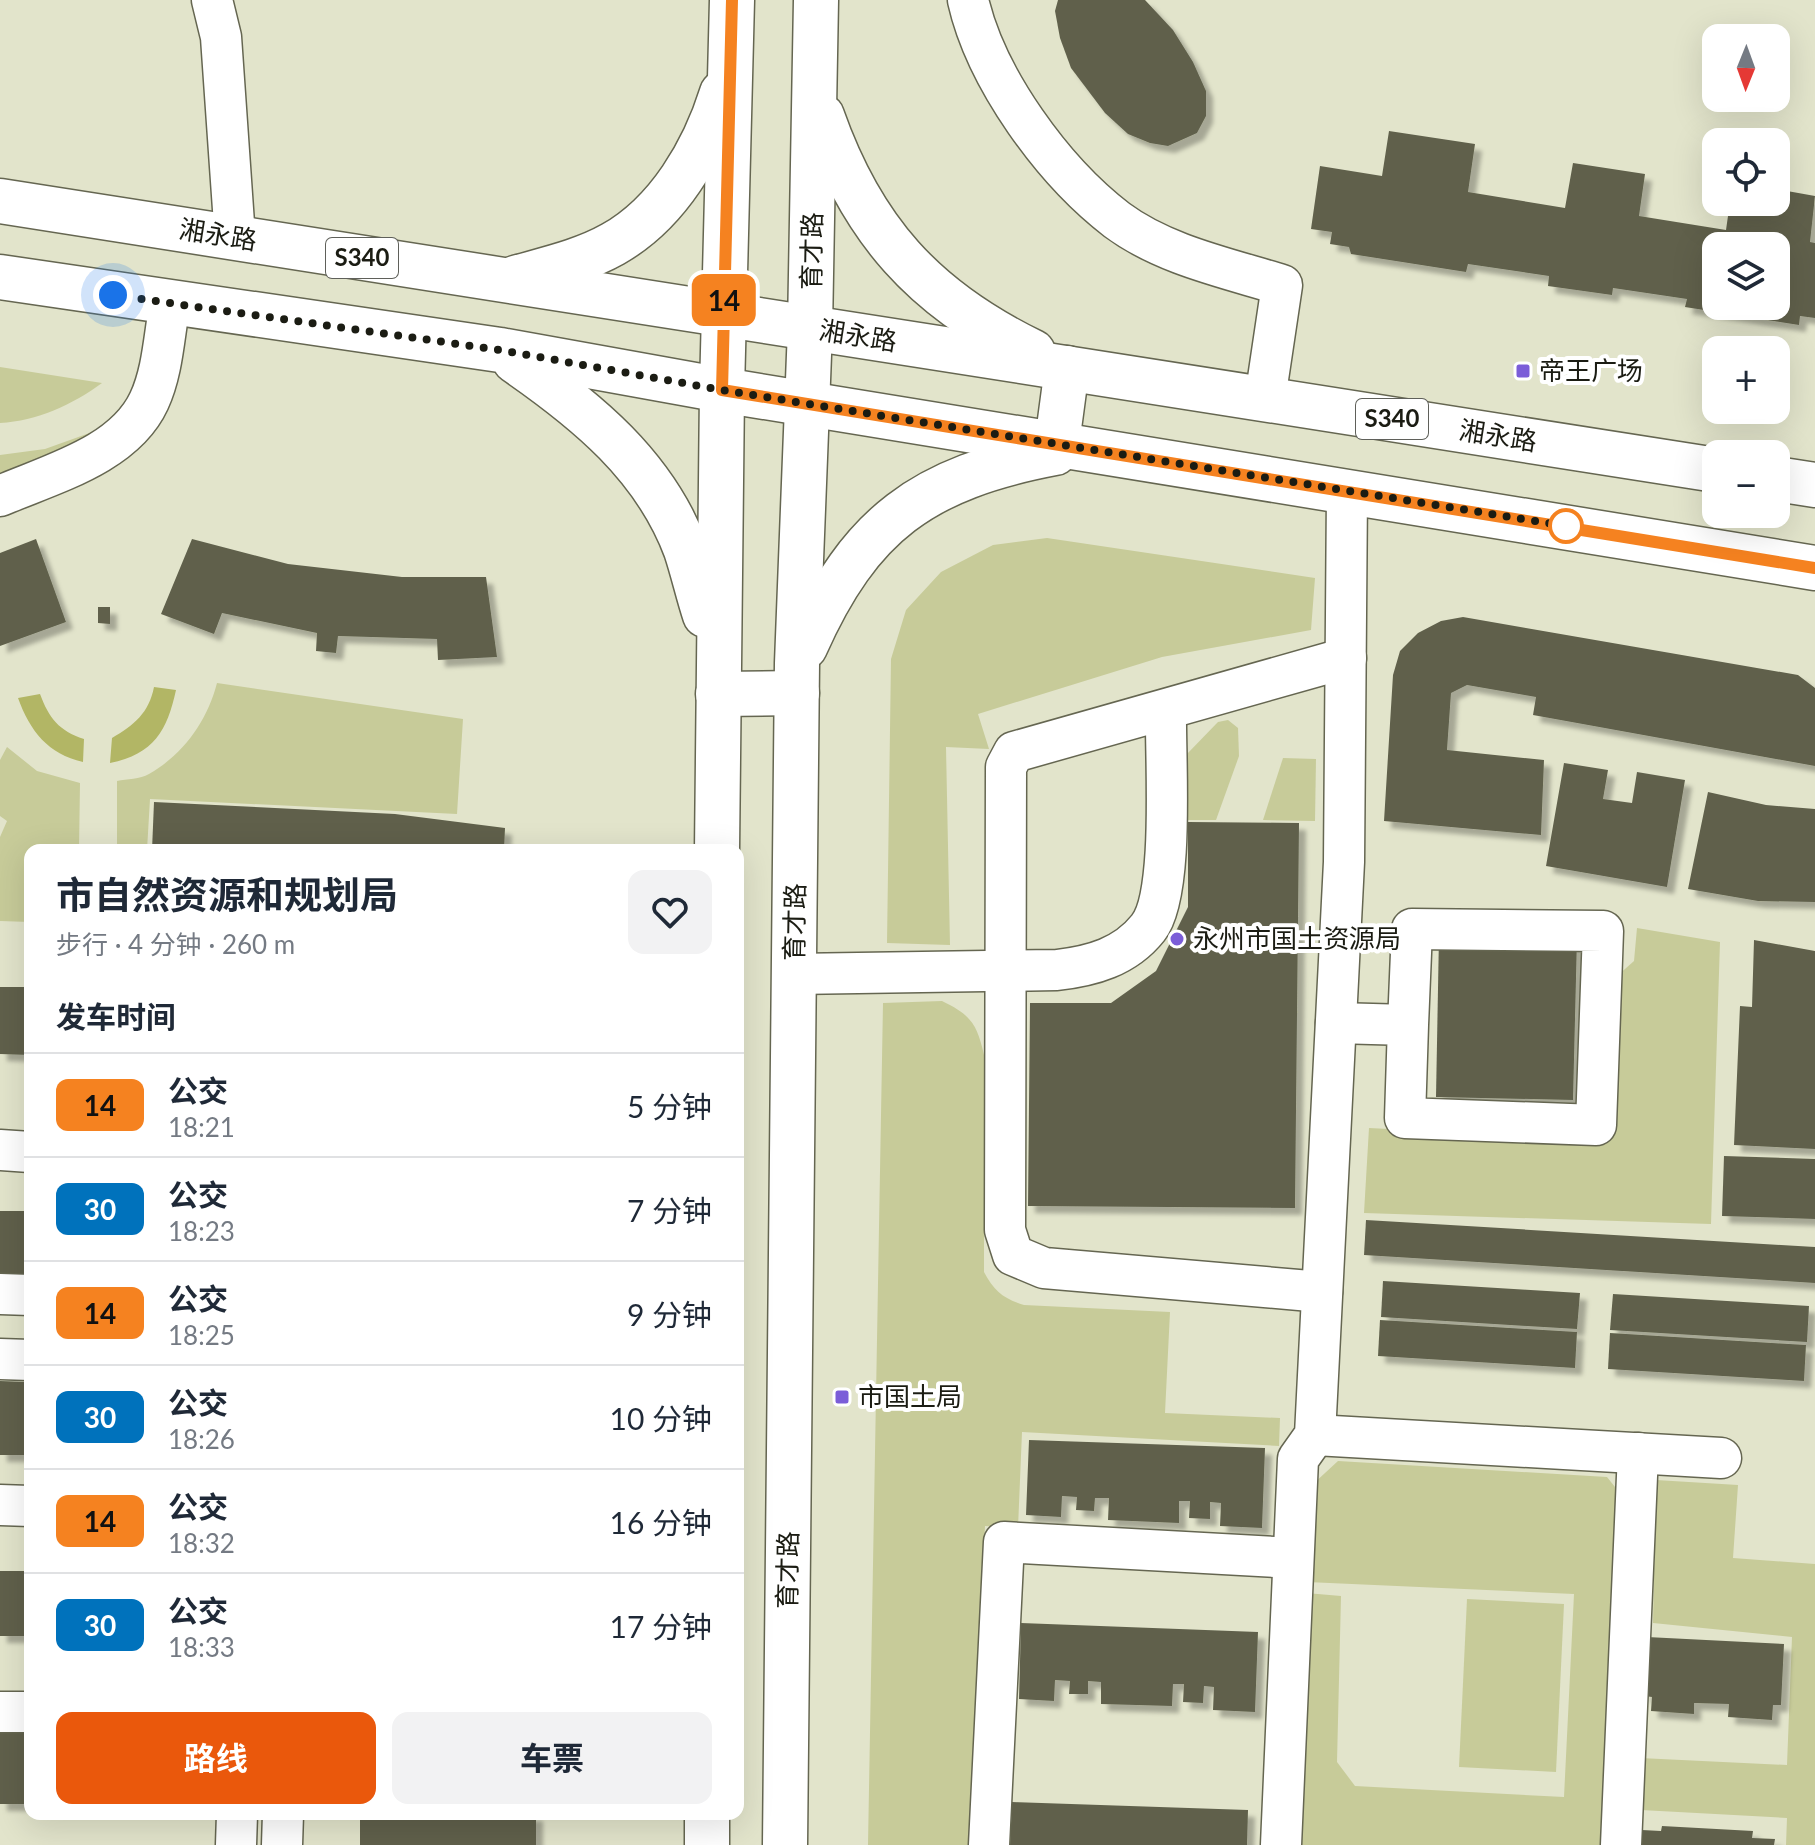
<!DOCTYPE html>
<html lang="zh">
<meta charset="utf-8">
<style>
body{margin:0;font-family:Lato,"Noto Sans SC",sans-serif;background:#f2f2f3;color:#1f2937;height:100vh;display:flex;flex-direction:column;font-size:30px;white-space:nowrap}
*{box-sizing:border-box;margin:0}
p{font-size:26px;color:#747a83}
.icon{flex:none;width:44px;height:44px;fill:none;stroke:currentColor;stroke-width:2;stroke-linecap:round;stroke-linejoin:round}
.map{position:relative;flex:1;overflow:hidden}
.side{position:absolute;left:24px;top:844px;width:720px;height:976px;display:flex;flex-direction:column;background:#fff;border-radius:16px;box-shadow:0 8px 32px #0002}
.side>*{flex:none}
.badge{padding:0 16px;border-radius:12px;font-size:28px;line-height:52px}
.needle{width:52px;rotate:181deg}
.tools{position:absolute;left:1702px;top:24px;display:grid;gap:16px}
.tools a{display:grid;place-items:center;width:88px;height:88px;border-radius:16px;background:#fff;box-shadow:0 8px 32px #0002;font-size:40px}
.you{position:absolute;width:40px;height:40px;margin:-20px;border:6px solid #fff;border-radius:50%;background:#1a73e8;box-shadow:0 0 0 12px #1a73e833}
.map>.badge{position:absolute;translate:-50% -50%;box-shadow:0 0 0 4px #fff}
h2{padding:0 32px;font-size:30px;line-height:72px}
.round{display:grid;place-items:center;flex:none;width:84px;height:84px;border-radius:16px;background:#f2f2f3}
.overview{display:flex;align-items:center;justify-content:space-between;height:136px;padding:0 32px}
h1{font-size:38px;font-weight:700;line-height:60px}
.primary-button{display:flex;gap:16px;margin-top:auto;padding:16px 32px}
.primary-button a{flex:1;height:92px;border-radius:16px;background:#ea580c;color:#fff;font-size:32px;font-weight:700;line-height:92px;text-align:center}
.primary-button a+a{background:#f2f2f3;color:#1f2937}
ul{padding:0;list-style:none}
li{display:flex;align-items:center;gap:24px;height:104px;padding:0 32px;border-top:2px solid #e0e1e3}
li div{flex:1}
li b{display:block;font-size:30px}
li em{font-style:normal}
li .badge{min-width:88px;font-weight:700;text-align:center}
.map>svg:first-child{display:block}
</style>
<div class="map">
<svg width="1815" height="1845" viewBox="0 0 1815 1845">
<defs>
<filter id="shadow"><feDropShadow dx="7" dy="7" stdDeviation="2" flood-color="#0004"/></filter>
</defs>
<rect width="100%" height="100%" fill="#e2e4cb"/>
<g fill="#c7cb99">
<path d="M0,367L102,383C72,405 37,421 0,423Z"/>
<polygon points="109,426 0,482 0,455 45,449"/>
<polygon points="1047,538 1315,578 1311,630 1162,657 978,714 989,749 946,747 950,945 887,943 891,659 906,610 941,572 993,545"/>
<path d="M217,683L463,719L457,814L150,799L147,850H117V781C127,779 140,779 149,774C184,754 207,721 217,683Z"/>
<polygon points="1228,720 1238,728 1239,756 1216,820 1183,820 1186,755 1218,722"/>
<polygon points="7,747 37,771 80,783 79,850 30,850 30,922 0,921 0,837 7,821 0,816 0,760"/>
<polygon points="1283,758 1316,759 1315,821 1263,820"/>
<polygon points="1637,928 1720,942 1711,1224 1364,1213 1369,1128 1608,1140 1616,977 1634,961"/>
<path d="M942,1001C971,1015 977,1024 984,1055V1272C994,1291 1004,1299 1024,1305L1170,1312L1165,1413L1280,1418L1279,1446L1022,1432L1018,1528L985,1526L969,1845H868L883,1003Z"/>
<polygon points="1338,1461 1607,1477 1619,1492 1604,1845 1295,1845 1306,1593 1341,1596 1337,1762 1355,1786 1564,1797 1574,1594 1307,1582 1312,1485"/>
<polygon points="1656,1480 1738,1485 1733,1558 1815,1564 1815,1845 1786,1845 1787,1818 1641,1810 1640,1758 1787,1765 1792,1637 1653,1623"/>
<polygon points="1467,1599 1564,1604 1556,1772 1459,1767"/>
</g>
<g fill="#b2b665">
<path d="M154,687L176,690C167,731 154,754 110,763L112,738C134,725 149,713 154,687Z"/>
<path d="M40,694C49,718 59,731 84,739L83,762C48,754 30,731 18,698Z"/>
</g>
<g fill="#60614c" fill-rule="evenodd" filter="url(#shadow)">
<polygon points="1058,0 1145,0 1173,30 1193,62 1206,91 1206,116 1197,133 1168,146 1150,143 1128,134 1105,113 1071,68 1060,38 1055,11"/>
<path d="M1389,131L1475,144L1468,192L1565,208L1573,163L1645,174L1639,216L1726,230L1730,202H1776V189L1815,196L1810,242L1815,243V318L1800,316L1799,325L1685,307L1687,299L1613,288L1612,295L1548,286L1549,276L1468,264L1466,272L1351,254L1349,247L1330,244L1332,232L1311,229L1320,166L1382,176ZM1716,246H1776V306H1716Z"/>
<polygon points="36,539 66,622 0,646 0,553"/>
<polygon points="192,539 288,564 402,577 486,577 497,657 438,660 437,639 338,636 336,653 316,651 317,633 222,613 214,634 161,614"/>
<polygon points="98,607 110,607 110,624 98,623"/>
<polygon points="1463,617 1798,675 1815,688 1815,766 1533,715 1536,697 1467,685 1451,693 1447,750 1544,760 1541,835 1384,821 1393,675 1400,651 1418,633 1441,621"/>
<polygon points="1564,763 1608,770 1603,799 1632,803 1637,772 1685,780 1667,887 1546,866"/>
<polygon points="1708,792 1766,805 1815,809 1815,902 1758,901 1688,889"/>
<polygon points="154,802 395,814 505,828 504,850 152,850"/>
<polygon points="1188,822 1299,823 1295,1208 1028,1206 1030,1003 1111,1003 1156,971 1188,907"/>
<polygon points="1439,935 1577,938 1573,1100 1436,1097"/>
<polygon points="1754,940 1815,951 1815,1149 1734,1145 1740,1006 1752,1007"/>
<polygon points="0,987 30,987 30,1055 0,1054"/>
<polygon points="1724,1156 1815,1159 1815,1219 1722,1216"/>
<polygon points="0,1211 30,1211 30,1275 0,1274"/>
<polygon points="1366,1220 1815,1247 1815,1283 1364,1255"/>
<polygon points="1383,1281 1580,1293 1577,1329 1381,1317"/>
<polygon points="1613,1294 1809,1306 1807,1342 1610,1330"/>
<polygon points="1380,1320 1577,1332 1575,1368 1378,1356"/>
<polygon points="1610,1333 1806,1345 1804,1381 1608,1369"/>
<polygon points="0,1381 30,1382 30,1455 0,1455"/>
<polygon points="1029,1440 1265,1448 1262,1528 1220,1526 1221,1503 1210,1502 1210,1519 1189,1518 1190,1501 1179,1501 1179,1523 1108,1520 1109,1498 1095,1498 1094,1511 1076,1510 1077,1497 1062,1496 1061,1517 1026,1515"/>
<rect x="0" y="1571" width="30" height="65"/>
<polygon points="1021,1623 1258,1632 1255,1712 1213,1710 1214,1687 1204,1686 1203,1703 1183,1702 1184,1684 1173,1684 1172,1706 1101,1704 1101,1682 1088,1681 1088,1694 1069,1694 1070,1681 1055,1680 1054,1701 1019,1699"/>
<polygon points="1647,1637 1784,1644 1781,1705 1773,1705 1772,1720 1728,1717 1729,1704 1694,1703 1694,1714 1651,1711 1652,1697 1644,1696"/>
<polygon points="0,1731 30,1732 30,1804 0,1804"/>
<polygon points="1012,1802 1248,1810 1247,1845 1010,1845"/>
<rect x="360" y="1814" width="176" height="31"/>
<polygon points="1662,1826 1753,1831 1752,1838 1775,1839 1774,1845 1641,1845 1642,1830 1661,1831"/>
</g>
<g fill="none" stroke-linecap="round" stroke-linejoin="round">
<g stroke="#656651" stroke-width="43">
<g id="minor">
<polyline points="212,0 221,37 235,238"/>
<path d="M968,0C986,79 1053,171 1117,220C1164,255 1227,268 1282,285L1265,399"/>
<path d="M0,496C51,474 124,455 149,401C163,371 164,335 170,303"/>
<path d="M794,974L1057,970C1092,966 1125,957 1148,928C1175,895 1165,758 1166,711"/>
<polyline points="1336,1023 1408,1025 1405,1118 1596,1125 1603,931 1412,929 1408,1025"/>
<polyline points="0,1150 30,1152"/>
<polyline points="1322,1292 1044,1268 1013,1255 1005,1230 1006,767 1014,752 1346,658"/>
<polyline points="0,1294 30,1295"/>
<polyline points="0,1359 30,1360"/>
<polyline points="1315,1435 1721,1458"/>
<polyline points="0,1505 30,1506"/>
<polyline points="0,1712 30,1712"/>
<polyline points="236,1845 237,1814"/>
<polyline points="282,1845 283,1814"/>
<polyline points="989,1845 1004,1542 1293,1558"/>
<polyline points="1281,1845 1298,1459 1315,1435 1344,862 1347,491"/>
<polyline points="1621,1845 1638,1453"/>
</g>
</g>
<g stroke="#656651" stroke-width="47">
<g id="major">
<path d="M822,116C862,230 924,299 1033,352"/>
<polyline points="0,201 1716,470"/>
<polyline points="0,277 500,350 722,390 1815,568"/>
<path d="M515,278C547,269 583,261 613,244C668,213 704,151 722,93"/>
<path d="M515,361C586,410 655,466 686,550C693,571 698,594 705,615"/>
<polyline points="1057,443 1067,368"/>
<polyline points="1776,479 1815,485"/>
<path d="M805,647C860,523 923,478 1055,453"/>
<polyline points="718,694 797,693"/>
<polyline points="717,850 722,390 732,0"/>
<polyline points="707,1845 707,1814"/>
<polyline points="785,1845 797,663 810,329 816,0"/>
</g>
</g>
<use href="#minor" stroke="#fff" stroke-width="40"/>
<use href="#major" stroke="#fff" stroke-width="44"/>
</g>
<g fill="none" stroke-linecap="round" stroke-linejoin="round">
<g stroke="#fff" stroke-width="18">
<polyline id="line" points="732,0 722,390 1815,568"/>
</g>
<use href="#line" stroke="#f58220" stroke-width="12"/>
<polyline stroke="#1b1c13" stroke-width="8" stroke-dasharray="0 14.4" points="113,295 500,350 722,390 1566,526"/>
</g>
<g fill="#7b5dd8" stroke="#fff" stroke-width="3">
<rect x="1515" y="363" width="16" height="16" rx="4"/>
<circle cx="1177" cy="939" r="8"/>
<rect x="834" y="1389" width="16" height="16" rx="4"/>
</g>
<circle fill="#fff" stroke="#f58220" stroke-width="4" cx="1566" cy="526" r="16"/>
<g text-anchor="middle" stroke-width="8" stroke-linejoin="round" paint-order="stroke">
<g fill="#fff" stroke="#5f605a" stroke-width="2">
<rect x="326" y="238" width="72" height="40" rx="6"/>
<rect x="1356" y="399" width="72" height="40" rx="6"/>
</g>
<g font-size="24" font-weight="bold" fill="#1b1c13">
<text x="362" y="266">S340</text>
<text x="1392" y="427">S340</text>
</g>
<g font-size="26" fill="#1b1c13" stroke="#fff">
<text transform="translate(218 235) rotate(9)" y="9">湘永路</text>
<text transform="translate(812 251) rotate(-89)" y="9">育才路</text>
<text transform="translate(858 336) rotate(9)" y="9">湘永路</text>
<text transform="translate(1498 436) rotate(9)" y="9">湘永路</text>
<text transform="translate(795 922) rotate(-89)" y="9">育才路</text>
<text transform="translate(788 1570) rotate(-89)" y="9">育才路</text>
</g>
<g font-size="26" fill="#1b1c13" stroke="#fff" text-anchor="start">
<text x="1539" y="380">帝王广场</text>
<text x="1193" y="948">永州市国土资源局</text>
<text x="858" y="1406">市国土局</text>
</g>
</g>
</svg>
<div class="tools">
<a><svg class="needle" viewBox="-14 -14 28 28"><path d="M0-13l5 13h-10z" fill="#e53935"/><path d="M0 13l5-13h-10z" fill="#747a83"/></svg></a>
<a><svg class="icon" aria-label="locate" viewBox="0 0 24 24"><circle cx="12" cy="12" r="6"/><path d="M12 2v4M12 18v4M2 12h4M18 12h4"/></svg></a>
<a><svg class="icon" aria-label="layers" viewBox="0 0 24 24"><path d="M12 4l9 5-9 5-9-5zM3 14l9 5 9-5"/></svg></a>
<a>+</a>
<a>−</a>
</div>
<div class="you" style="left:113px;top:295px"></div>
<b class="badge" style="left:724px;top:300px;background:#f58220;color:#111">14</b>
<section class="side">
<div class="overview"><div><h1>市自然资源和规划局</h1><p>步行 · 4 分钟 · 260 m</p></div><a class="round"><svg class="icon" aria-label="heart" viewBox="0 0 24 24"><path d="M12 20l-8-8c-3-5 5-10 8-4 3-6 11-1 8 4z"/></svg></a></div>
<h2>发车时间</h2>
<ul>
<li><span class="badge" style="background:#f58220;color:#111">14</span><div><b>公交</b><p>18:21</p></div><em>5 分钟</em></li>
<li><span class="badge" style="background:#0072bc;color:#fff">30</span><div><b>公交</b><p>18:23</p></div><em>7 分钟</em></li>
<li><span class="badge" style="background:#f58220;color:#111">14</span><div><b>公交</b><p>18:25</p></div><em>9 分钟</em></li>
<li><span class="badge" style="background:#0072bc;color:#fff">30</span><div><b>公交</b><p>18:26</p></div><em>10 分钟</em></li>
<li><span class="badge" style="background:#f58220;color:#111">14</span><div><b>公交</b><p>18:32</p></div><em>16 分钟</em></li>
<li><span class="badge" style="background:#0072bc;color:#fff">30</span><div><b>公交</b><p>18:33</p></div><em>17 分钟</em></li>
</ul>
<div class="primary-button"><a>路线</a><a>车票</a></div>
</section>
</div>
